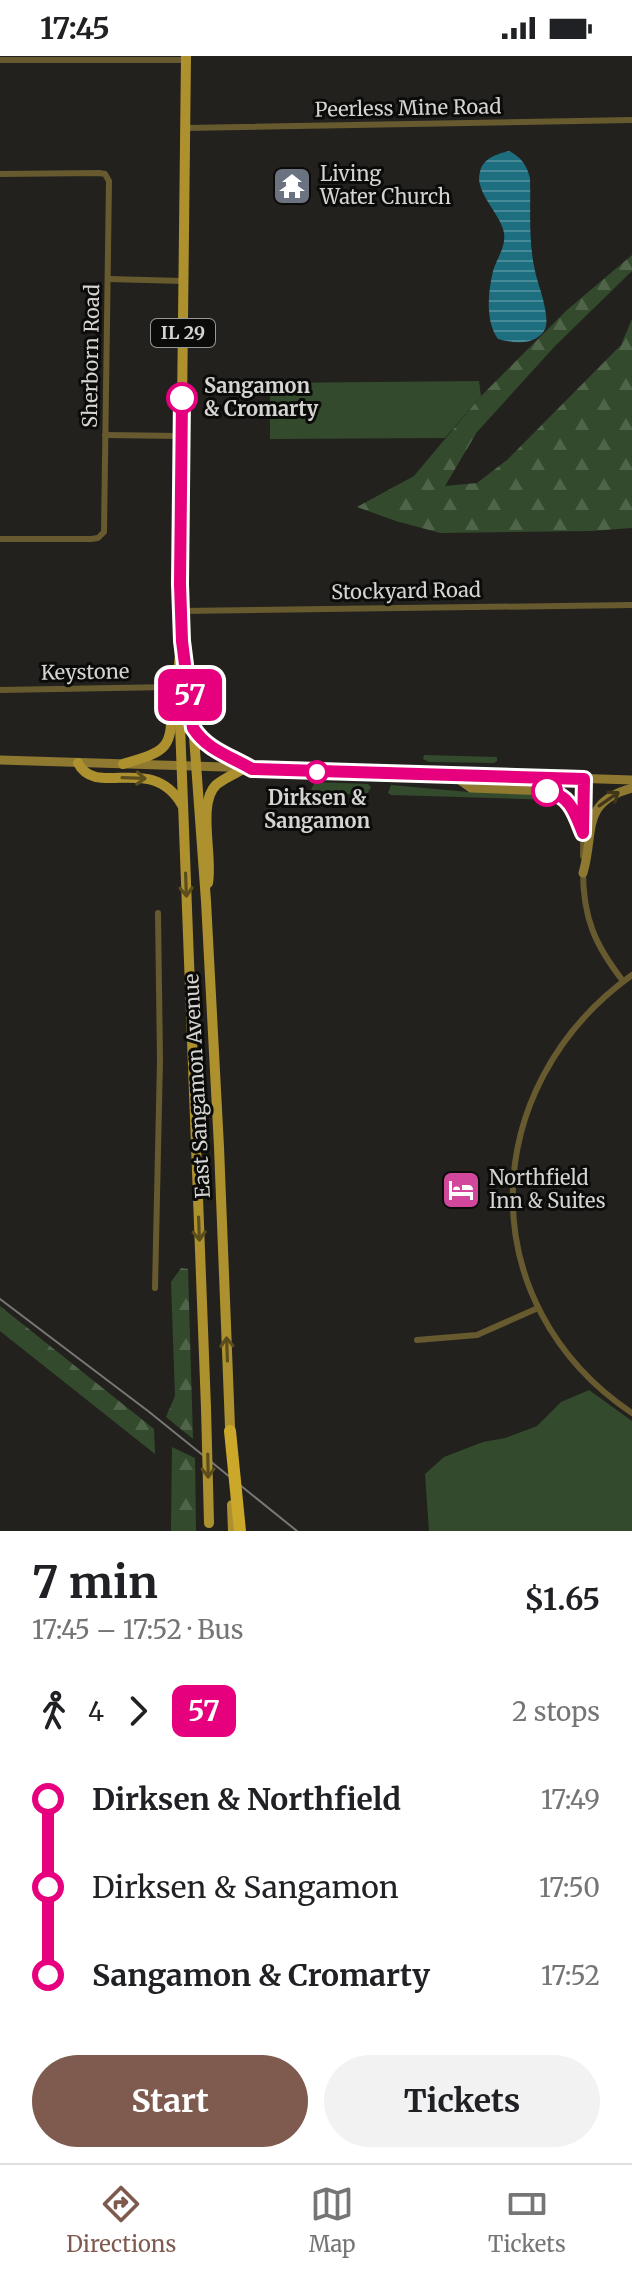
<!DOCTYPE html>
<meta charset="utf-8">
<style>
body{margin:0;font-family:Merriweather,serif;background:#f2f2f2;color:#202124;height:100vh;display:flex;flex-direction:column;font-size:30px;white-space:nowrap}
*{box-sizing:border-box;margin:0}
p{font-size:26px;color:#757577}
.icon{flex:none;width:44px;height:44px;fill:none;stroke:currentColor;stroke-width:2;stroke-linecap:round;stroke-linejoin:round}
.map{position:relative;height:1475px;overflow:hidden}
.details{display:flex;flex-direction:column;background:#fff;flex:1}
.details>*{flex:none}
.badge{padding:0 16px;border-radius:12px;font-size:28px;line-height:52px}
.map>.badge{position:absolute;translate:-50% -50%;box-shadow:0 0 0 4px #fff}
.legs{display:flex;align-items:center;gap:12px;height:88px;padding:0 32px;font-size:26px}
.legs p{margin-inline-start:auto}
.headline{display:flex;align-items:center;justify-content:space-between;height:136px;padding:0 32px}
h1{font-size:44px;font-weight:700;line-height:60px}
.button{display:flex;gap:16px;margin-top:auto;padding:16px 32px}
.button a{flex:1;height:92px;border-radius:48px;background:#7f5a4f;color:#fff;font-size:32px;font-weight:700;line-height:92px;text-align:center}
.button a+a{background:#f2f2f2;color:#202124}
ul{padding:0 32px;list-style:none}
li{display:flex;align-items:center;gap:28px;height:88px;font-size:30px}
li i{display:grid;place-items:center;width:12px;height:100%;margin:0 10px;background:currentColor}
li i::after{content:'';width:20px;height:20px;margin:-10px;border:6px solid;border-radius:50%;background:#fff}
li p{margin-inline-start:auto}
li:first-child i{background:linear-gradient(#0000 50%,currentColor 0)}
li:last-child i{background:linear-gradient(currentColor 50%,#0000 0)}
.status{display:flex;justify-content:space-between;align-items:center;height:56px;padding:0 40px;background:#fff;direction:ltr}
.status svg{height:22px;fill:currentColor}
.dock{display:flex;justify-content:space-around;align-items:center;height:112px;border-top:2px solid #e0e0e0;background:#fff;font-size:22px;color:#757577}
.dock a{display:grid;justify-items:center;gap:4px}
.dock .on{color:#7f5a4f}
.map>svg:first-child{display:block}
</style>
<div class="status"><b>17:45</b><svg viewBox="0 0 49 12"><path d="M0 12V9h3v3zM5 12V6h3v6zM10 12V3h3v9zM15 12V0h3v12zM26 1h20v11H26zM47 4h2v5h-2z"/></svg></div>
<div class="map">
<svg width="632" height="1475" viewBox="0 0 632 1475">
<defs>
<pattern id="forest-firs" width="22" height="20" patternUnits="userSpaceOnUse" patternTransform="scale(2)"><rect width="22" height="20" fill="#334b2c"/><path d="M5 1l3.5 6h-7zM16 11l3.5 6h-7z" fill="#50644a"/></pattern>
<pattern id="water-rules" width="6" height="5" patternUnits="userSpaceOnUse" patternTransform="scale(2)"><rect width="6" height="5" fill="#1d6f80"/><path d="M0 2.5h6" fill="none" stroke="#488997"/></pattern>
</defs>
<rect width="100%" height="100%" fill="#22211e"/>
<g fill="#334b2c">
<polygon points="479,325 481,340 445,382 270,383 270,327"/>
<polygon points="424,699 497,701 497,705 494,707 429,706 423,703"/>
<polygon points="315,726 368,728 371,731 367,738 327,738 311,734"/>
<polygon points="391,729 469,736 541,738 551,740 561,747 556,744 391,739 388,737"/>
<polygon points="589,1334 632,1365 632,1475 429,1475 425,1418 444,1401 483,1386 505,1382 537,1370 561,1346"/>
</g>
<g fill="url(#forest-firs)">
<polygon points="632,199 632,215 556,289 477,376 445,430 477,427 507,404 621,289 632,263 632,472 590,475 440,477 396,465 357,451 414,420 481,340 567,254"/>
<polygon points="181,1212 188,1213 193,1383 166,1361 175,1340 171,1226"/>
<polygon points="0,1250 154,1373 155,1398 0,1275"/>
<polygon points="172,1391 195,1402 196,1475 171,1475"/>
</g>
<path fill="url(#water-rules)" d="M509,95C522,102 526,108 530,122C531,152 528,185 535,215C538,229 552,263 544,275C534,290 513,287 498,283C485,265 488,236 493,215C497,201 508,189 503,173C498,156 474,134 480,116C483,102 497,98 509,95Z"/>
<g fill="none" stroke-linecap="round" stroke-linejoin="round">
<g stroke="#675a2f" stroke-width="6">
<polyline points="0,4 186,4"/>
<polyline points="185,72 632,64"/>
<polyline points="0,118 99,117 105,118 109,125 104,476 98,482 91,483 0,483"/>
<polyline points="108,223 183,225"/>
<polyline points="105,379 181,380"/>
<polyline points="181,555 632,549"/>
<polyline points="0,634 171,631"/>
<polyline points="583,800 584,723"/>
<path d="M583,815C583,862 595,889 623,925"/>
<path d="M632,919C476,1031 470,1248 632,1357"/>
<polyline points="155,1232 160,1004 158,857"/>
<polyline points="417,1284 477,1279 538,1252"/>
</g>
<g stroke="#8f7931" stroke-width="9">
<polyline points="0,704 632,724"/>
<path d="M453,719L471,732L551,735C571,744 576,757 583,777"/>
<path d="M583,817C595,776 580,746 632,732"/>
</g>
<g stroke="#ae912f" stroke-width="10">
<polyline points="186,0 180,528 182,585 192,653 206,845 219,1091 230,1371"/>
<polyline points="180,599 178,616 206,1352"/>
<path d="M194,674C208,694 231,701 252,713"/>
<path d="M78,707C96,743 152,696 182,749"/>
<path d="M123,708C166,695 173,694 171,647C171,634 170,627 178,616"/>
<path d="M208,827C213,801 197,747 216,729C224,722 235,718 243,713"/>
</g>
<polyline stroke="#787775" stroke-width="2" points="0,1243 148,1355 297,1475"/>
<g stroke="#ae912f" stroke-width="10">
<polyline points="206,1352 209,1467"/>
<polyline points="232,1449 233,1475"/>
</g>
<polyline stroke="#cba72a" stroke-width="12" points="230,1375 240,1475"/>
</g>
<defs><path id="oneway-shaft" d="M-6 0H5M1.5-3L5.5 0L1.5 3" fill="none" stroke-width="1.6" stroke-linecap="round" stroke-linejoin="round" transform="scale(2)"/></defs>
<g stroke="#5c4e1c">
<use href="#oneway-shaft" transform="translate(134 722) rotate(2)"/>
<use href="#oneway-shaft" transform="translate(186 829) rotate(88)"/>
<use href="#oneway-shaft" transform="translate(199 1173) rotate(88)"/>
<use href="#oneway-shaft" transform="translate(227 1293) rotate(-92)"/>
<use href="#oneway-shaft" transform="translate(208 1410) rotate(89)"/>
</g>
<use stroke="#403719" href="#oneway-shaft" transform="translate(609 743) rotate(-35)"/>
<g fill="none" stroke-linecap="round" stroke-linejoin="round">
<g stroke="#fff" stroke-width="18">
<path id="line-1" d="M182,342L180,528L182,585L193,672C207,694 230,700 252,713L584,723L583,777C575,757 570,739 547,735"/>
</g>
<use href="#line-1" stroke="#e6007e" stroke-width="12"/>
</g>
<defs>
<g id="temple-square" transform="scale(2)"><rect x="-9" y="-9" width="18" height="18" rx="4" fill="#6b7280" stroke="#0b0b09"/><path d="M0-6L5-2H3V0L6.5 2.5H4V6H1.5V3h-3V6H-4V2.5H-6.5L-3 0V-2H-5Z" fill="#fff"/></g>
<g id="hotel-square" transform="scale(2)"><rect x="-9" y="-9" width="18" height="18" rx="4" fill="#d1479c" stroke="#0b0b09"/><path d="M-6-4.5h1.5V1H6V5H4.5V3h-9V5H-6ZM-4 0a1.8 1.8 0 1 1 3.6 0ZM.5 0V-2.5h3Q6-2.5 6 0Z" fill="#fff"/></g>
</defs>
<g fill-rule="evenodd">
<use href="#temple-square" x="292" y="130"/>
<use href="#hotel-square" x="461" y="1134"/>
</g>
<g fill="#fff" stroke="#e6007e" stroke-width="4">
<circle cx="182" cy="342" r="14"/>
<circle cx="317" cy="716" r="10"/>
<circle cx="547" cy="735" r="14"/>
</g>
<g text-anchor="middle" stroke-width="6" stroke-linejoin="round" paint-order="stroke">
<rect fill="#0b0b09" stroke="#989896" stroke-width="2" x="151" y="263" width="64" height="28" rx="6"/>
<g font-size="18" font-weight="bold" fill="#d5d4d2">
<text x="183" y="283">IL 29</text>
</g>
<g font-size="20" fill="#d5d4d2" stroke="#0b0b09">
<text transform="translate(408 52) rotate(-1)" y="7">Peerless Mine Road</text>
<text transform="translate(91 300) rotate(-89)" y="7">Sherborn Road</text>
<text transform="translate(406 535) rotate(-1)" y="7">Stockyard Road</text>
<text transform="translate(85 616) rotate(-1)" y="7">Keystone</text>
<text transform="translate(197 1030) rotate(-93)" y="7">East Sangamon Avenue</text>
</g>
<g font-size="20" fill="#d5d4d2" stroke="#0b0b09" text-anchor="start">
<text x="320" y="125">Living<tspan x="320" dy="23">Water Church</tspan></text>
<text x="489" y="1129">Northfield<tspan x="489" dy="23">Inn &amp; Suites</tspan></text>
</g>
<g font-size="20" font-weight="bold" fill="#d5d4d2" stroke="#0b0b09" text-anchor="start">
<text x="204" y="337">Sangamon<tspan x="204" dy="23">&amp; Cromarty</tspan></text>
<text x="317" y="749" text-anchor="middle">Dirksen &amp;<tspan x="317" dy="23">Sangamon</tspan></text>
</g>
</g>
</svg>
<b class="badge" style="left:190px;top:639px;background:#e6007e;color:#fff">57</b>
</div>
<section class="details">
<div class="headline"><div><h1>7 min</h1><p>17:45 – 17:52 · Bus</p></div><b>$1.65</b></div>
<div class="legs"><svg class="icon" aria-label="walk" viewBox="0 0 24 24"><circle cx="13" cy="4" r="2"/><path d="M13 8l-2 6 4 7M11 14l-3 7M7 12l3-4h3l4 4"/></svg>4<svg class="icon" aria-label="forward" viewBox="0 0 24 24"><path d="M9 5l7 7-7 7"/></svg><b class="badge" style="background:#e6007e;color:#fff">57</b><p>2 stops</p></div>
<ul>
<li><i style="color:#e6007e"></i><b>Dirksen &amp; Northfield</b><p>17:49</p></li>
<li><i style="color:#e6007e"></i><span>Dirksen &amp; Sangamon</span><p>17:50</p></li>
<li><i style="color:#e6007e"></i><b>Sangamon &amp; Cromarty</b><p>17:52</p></li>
</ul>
<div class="button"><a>Start</a><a>Tickets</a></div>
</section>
<nav class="dock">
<a class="on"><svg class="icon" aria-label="directions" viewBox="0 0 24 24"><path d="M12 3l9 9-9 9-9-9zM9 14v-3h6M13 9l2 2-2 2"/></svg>Directions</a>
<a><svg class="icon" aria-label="map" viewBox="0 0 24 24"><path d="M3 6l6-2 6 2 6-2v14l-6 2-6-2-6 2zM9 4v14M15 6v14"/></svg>Map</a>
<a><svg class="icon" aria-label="tickets" viewBox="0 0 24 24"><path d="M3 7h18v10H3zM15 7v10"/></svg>Tickets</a>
</nav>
